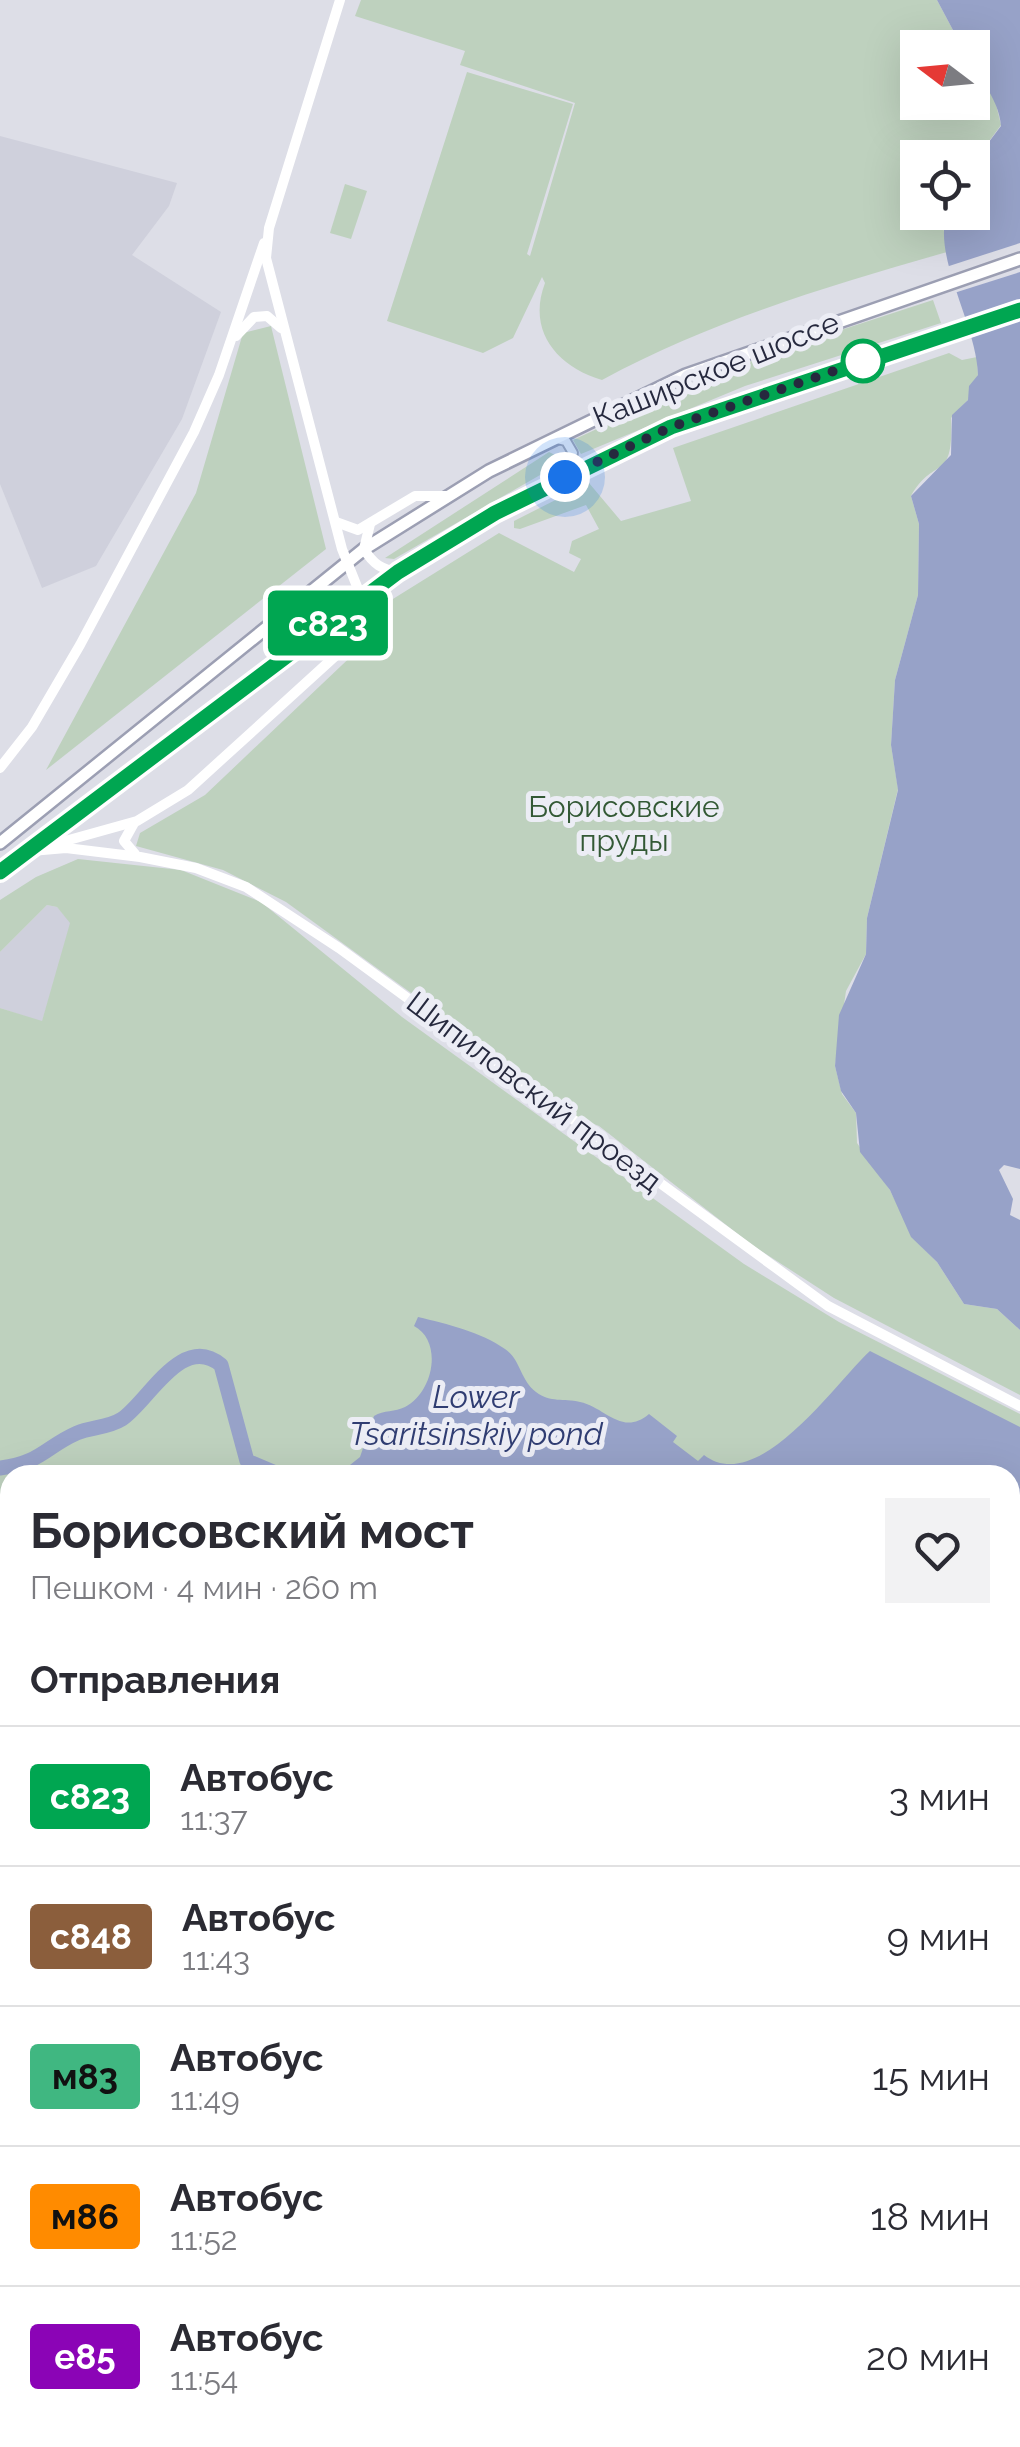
<!DOCTYPE html>
<html lang="ru">
<meta charset="utf-8">
<style>
body{margin:0;font-family:Raleway,sans-serif;background:#f2f2f3;color:#2b2b33;height:100vh;display:flex;flex-direction:column;font-size:38px;white-space:nowrap}
*{box-sizing:border-box;margin:0}
p{font-size:32px;color:#7c7c81}
.icon{flex:none;width:55px;height:55px;fill:none;stroke:currentColor;stroke-width:2;stroke-linecap:round;stroke-linejoin:round}
.map{position:relative;flex:1;overflow:hidden}
.sheet{position:absolute;left:0px;top:1465px;width:1020px;height:982px;display:flex;flex-direction:column;background:#fff;border-radius:30px 30px 0 0;box-shadow:0 10px 40px #0002}
.sheet>*{flex:none}
.badge{padding:0 20px;border-radius:8px;font-size:35px;line-height:65px}
.needle{width:65px;rotate:286deg}
.fabs{position:absolute;left:900px;top:30px;display:grid;gap:20px}
.fabs a{display:grid;place-items:center;width:90px;height:90px;border-radius:0px;background:#fff;box-shadow:0 10px 40px #0002;font-size:50px}
.you{position:absolute;width:50px;height:50px;margin:-25px;border:8px solid #fff;border-radius:50%;background:#1a73e8;box-shadow:0 0 0 15px #1a73e833}
.map>.badge{position:absolute;translate:-50% -50%;box-shadow:0 0 0 5px #fff}
h2{padding:0 30px;font-size:38px;line-height:90px}
.round{display:grid;place-items:center;flex:none;width:105px;height:105px;border-radius:0px;background:#f2f2f3}
.summary{display:flex;align-items:center;justify-content:space-between;height:170px;padding:0 30px}
h1{font-size:48px;font-weight:700;line-height:75px}
ul{padding:0;list-style:none}
li{display:flex;align-items:center;gap:30px;height:140px;padding:0 30px;border-top:2px solid #e1e1e2}
li div{flex:1}
li b{display:block;font-size:38px}
li em{font-style:normal}
li .badge{min-width:110px;font-weight:700;text-align:center}
.map>svg:first-child{display:block}
</style>
<div class="map">
<svg width="1020" height="2447" viewBox="0 0 1020 2447">
<rect width="100%" height="100%" fill="#dddee7"/>
<g fill="#cfd0dc">
<polygon points="0,136 177,183 169,206 132,255 221,312 182,419 96,566 42,588 0,484"/>
<polygon points="47,905 57,907 71,923 42,1022 0,1008 0,952"/>
<polygon points="0,2153 10,2157 10,2284 0,2307"/>
</g>
<g fill="#bed1be">
<path d="M361,0H937L962,47L918,48V102H972L973,64L994,96L1001,125L973,163L972,158H918V212L947,213L943,225L947,252C828,286 711,321 602,380C556,366 527,330 545,283L542,277L513,338L483,353L387,321L467,72L573,104L527,254L530,256L575,103L460,65L465,51L355,16Z"/>
<polygon points="345,184 367,191 351,239 330,233"/>
<polygon points="933,300 941,323 745,386 581,454 573,440 737,364"/>
<polygon points="271,326 326,549 46,770 196,493 243,333"/>
<path d="M949,353L962,360L977,357L978,375L968,400L951,418C954,484 934,455 911,496L919,524L918,595L895,680L891,745L898,789L867,918L866,954L846,991L835,1066L842,1094L856,1113L857,1143L890,1190L914,1239L937,1262L964,1304L997,1309L1020,1330V1395L834,1298L752,1245L599,1126L571,1115L528,1078L286,902L223,870L136,846L140,833L205,795L361,647L372,612L499,533L574,572L581,559L569,553L572,541L599,529L586,505L520,529L514,528V521L589,483L621,521L691,501L673,448Z"/>
<polygon points="549,452 559,457 554,467 394,559 385,558"/>
<polygon points="78,859 181,870 261,902 402,1017 744,1264 839,1322 1020,1414 1020,2447 992,2447 985,2438 1010,2438 1010,1475 10,1475 10,1634 0,1629 0,1008 42,1021 70,923 57,907 47,905 0,952 0,900 36,877"/>
</g>
<g fill="#97a2c8">
<path d="M937,0H1020V1169L1004,1165L999,1170L1013,1199L1010,1215L1020,1220V1330L997,1309L964,1304L937,1262L911,1237L890,1190L860,1152L856,1113L841,1091L835,1066L839,1015L866,954L867,918L898,790L891,745L895,680L918,595L919,524L911,496L951,455L952,415L968,400L969,386L978,375C977,325 932,257 947,213L972,212L973,163L1001,126C999,95 973,77 972,48L962,47Z"/>
<path d="M418,1317C447,1324 481,1332 505,1349C521,1360 520,1380 536,1392C551,1403 563,1398 580,1402C605,1407 622,1437 649,1414L677,1436L673,1442L698,1461L704,1455C758,1497 836,1382 870,1351L1020,1427V2331L1010,2320V1475H278L273,1473L350,1465L360,1457L374,1416C384,1410 395,1412 405,1407C434,1392 443,1341 414,1326Z"/>
</g>
<polygon fill="#dddee7" points="1020,243 1020,272 954,293 946,267"/>
<g fill="none" stroke-linecap="round" stroke-linejoin="round">
<path stroke="#97a2c8" stroke-width="15" d="M0,1468C41,1463 45,1447 77,1433C91,1427 108,1428 122,1419C148,1402 182,1332 221,1365L247,1461L280,1475"/>
<g stroke="#a6a8b4" stroke-width="12">
<g id="street">
<polyline points="557,439 566,441 573,453 565,477"/>
<polyline points="0,2393 10,2378"/>
</g>
</g>
<g stroke="#9c9fb3" stroke-width="16">
<g id="primary">
<polyline points="0,843 364,549 489,471 686,375 1020,259"/>
<polyline points="0,872 340,614 424,554 495,513 671,427 1020,310"/>
</g>
</g>
<use href="#street" stroke="#eff0f5" stroke-width="8"/>
<g stroke="#fff" stroke-width="10">
<polyline points="236,336 254,317 267,316 281,328"/>
<polyline points="336,522 358,530 415,496 448,496"/>
<path d="M370,524L364,549C373,564 382,570 399,572"/>
<polyline points="0,768 32,727 80,645 194,432 219,375 264,243"/>
<polyline points="134,823 124,841 135,854"/>
<polyline points="58,843 137,821 188,790 343,649 358,627 362,599 342,549 266,258 269,228 340,0"/>
<polyline points="31,851 66,848 140,857 196,868 246,887 339,948 828,1306 1020,1406"/>
<polyline points="0,1735 10,1740"/>
<polyline points="912,2438 920,2447"/>
</g>
<use href="#primary" stroke="#fff" stroke-width="11"/>
<g stroke="#767991" stroke-width="2.5" stroke-dasharray="5 10" stroke-linecap="butt">
<polyline points="0,1641 10,1646"/>
<polyline points="0,1661 10,1666"/>
<polyline points="954,2438 962,2447"/>
<polyline points="977,2438 985,2447"/>
</g>
</g>
<g fill="none" stroke-linecap="round" stroke-linejoin="round">
<g stroke="#fff" stroke-width="22">
<polyline id="line" points="0,872 398,572 495,513 671,427 1020,310"/>
</g>
<use href="#line" stroke="#00a651" stroke-width="15"/>
<polyline stroke="#26293e" stroke-width="10" stroke-dasharray="0 18" points="565,477 671,427 878,356 863,361"/>
</g>
<circle fill="#fff" stroke="#00a651" stroke-width="5" cx="863" cy="361" r="20"/>
<g text-anchor="middle" stroke-width="10" stroke-linejoin="round" paint-order="stroke">
<g font-size="30" fill="#26293e" stroke="#ecedf5">
<text transform="translate(716 370) rotate(-22)" y="10">Каширское шоссе</text>
<text transform="translate(534 1092) rotate(37)" y="10">Шипиловский проезд</text>
</g>
<g font-size="30" fill="#335935" stroke="#ecedf5">
<text x="624" y="817">Борисовские<tspan x="624" dy="34">пруды</tspan></text>
</g>
<g font-size="32" font-style="italic" fill="#303d72" stroke="#ecedf5">
<text x="476" y="1408">Lower<tspan x="476" dy="37">Tsaritsinskiy pond</tspan></text>
</g>
</g>
</svg>
<div class="fabs">
<a><svg class="needle" viewBox="-14 -14 28 28"><path d="M0-13l5 13h-10z" fill="#e53935"/><path d="M0 13l5-13h-10z" fill="#7c7c81"/></svg></a>
<a><svg class="icon" aria-label="locate" viewBox="0 0 24 24"><circle cx="12" cy="12" r="6"/><path d="M12 2v4M12 18v4M2 12h4M18 12h4"/></svg></a>
</div>
<div class="you" style="left:565px;top:477px"></div>
<b class="badge" style="left:328px;top:623px;background:#00a651;color:#fff">с823</b>
<section class="sheet">
<div class="summary"><div><h1>Борисовский мост</h1><p>Пешком · 4 мин · 260 m</p></div><a class="round"><svg class="icon" aria-label="heart" viewBox="0 0 24 24"><path d="M12 20l-8-8c-3-5 5-10 8-4 3-6 11-1 8 4z"/></svg></a></div>
<h2>Отправления</h2>
<ul>
<li><span class="badge" style="background:#00a651;color:#fff">с823</span><div><b>Автобус</b><p>11:37</p></div><em>3 мин</em></li>
<li><span class="badge" style="background:#8b5e3c;color:#fff">с848</span><div><b>Автобус</b><p>11:43</p></div><em>9 мин</em></li>
<li><span class="badge" style="background:#40b781;color:#111">м83</span><div><b>Автобус</b><p>11:49</p></div><em>15 мин</em></li>
<li><span class="badge" style="background:#ff8b00;color:#111">м86</span><div><b>Автобус</b><p>11:52</p></div><em>18 мин</em></li>
<li><span class="badge" style="background:#8b04b6;color:#fff">е85</span><div><b>Автобус</b><p>11:54</p></div><em>20 мин</em></li>
</ul>
</section>
</div>
